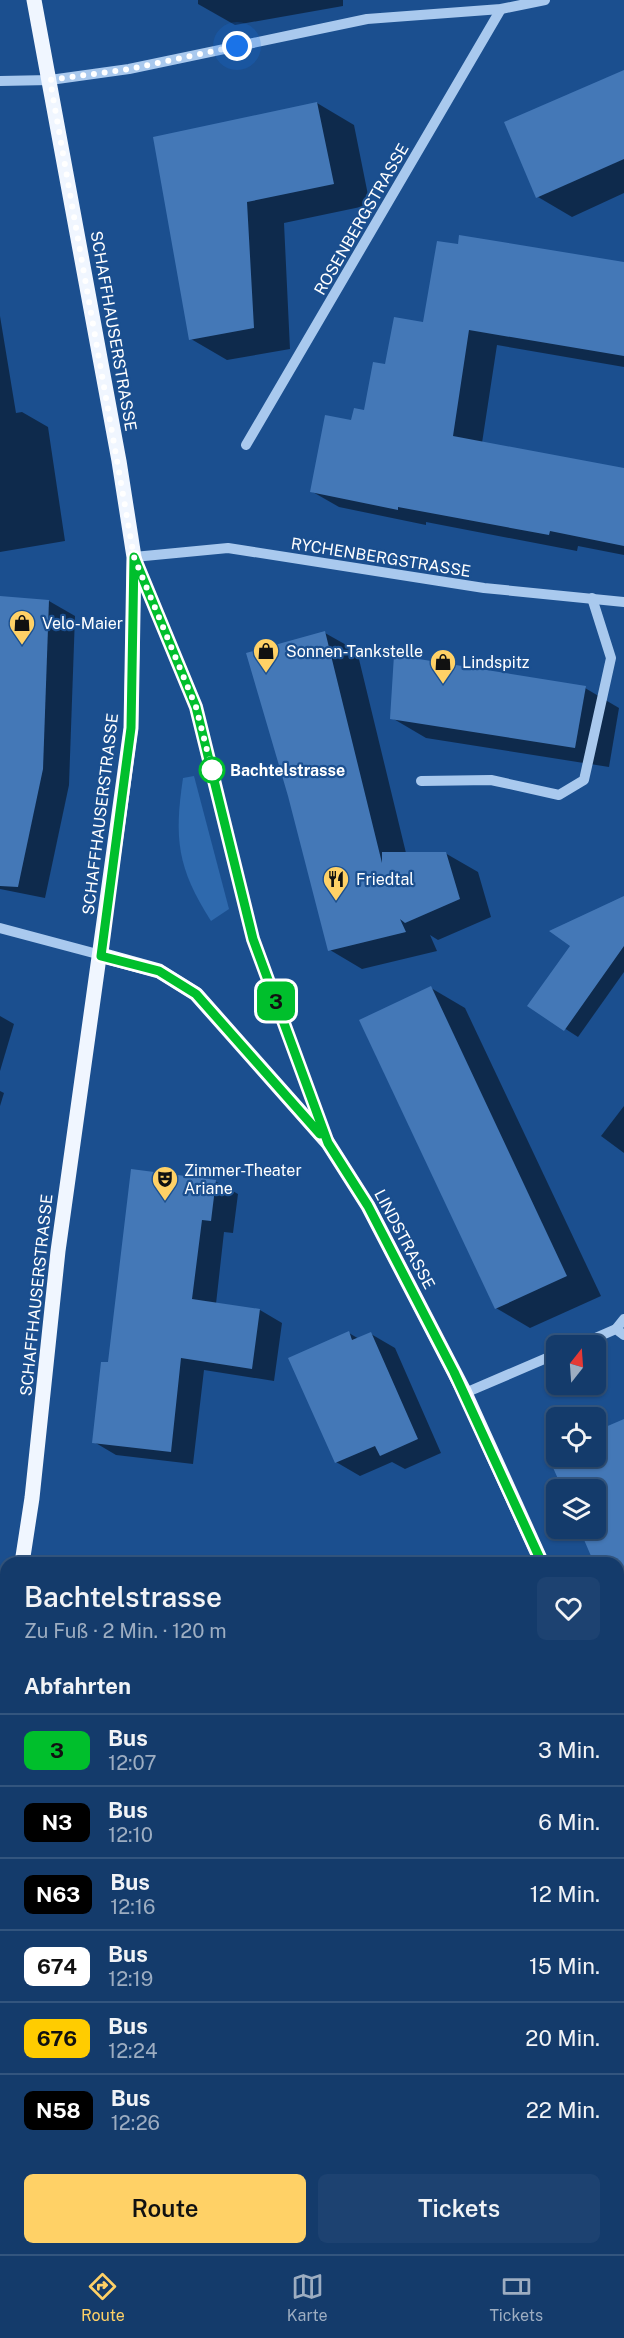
<!DOCTYPE html>
<html lang="de">
<meta charset="utf-8">
<style>
body{margin:0;font-family:"Public Sans",sans-serif;background:#1d4271;color:#f1f3f6;height:100vh;display:flex;flex-direction:column;font-size:22px;white-space:nowrap}
*{box-sizing:border-box;margin:0}
p{font-size:20px;color:#9dadc1}
.icon{flex:none;width:33px;height:33px;fill:none;stroke:currentColor;stroke-width:2;stroke-linecap:round;stroke-linejoin:round}
.map{position:relative;flex:1;overflow:hidden}
.details{position:absolute;left:0px;top:1557px;width:624px;height:698px;display:flex;flex-direction:column;background:#143b6b;border-radius:18px 18px 0 0;box-shadow:0 2px 4px #0004,0 0 0 2px #33557e}
.details>*{flex:none}
.badge{padding:0 12px;border-radius:9px;font-size:21px;line-height:39px}
.needle{width:39px;rotate:17deg}
.controls{position:absolute;left:546px;top:1335px;display:grid;gap:12px}
.controls a{display:grid;place-items:center;width:60px;height:60px;border-radius:9px;background:#143b6b;box-shadow:0 2px 4px #0004,0 0 0 2px #33557e;font-size:30px}
.you{position:absolute;width:30px;height:30px;margin:-15px;border:4px solid #fff;border-radius:50%;background:#1a73e8;box-shadow:0 0 0 9px #1a73e833}
.map>.badge{position:absolute;translate:-50% -50%;box-shadow:0 0 0 3px #fff}
h2{padding:0 24px;font-size:22px;line-height:54px}
.round{display:grid;place-items:center;flex:none;width:63px;height:63px;border-radius:9px;background:#1d4271}
.summary{display:flex;align-items:center;justify-content:space-between;height:102px;padding:0 24px}
h1{font-size:28px;font-weight:600;line-height:45px}
.action{display:flex;gap:12px;margin-top:auto;padding:12px 24px}
.action a{flex:1;height:69px;border-radius:9px;background:#ffd166;color:#111;font-size:24px;font-weight:600;line-height:69px;text-align:center}
.action a+a{background:#1d4271;color:#f1f3f6}
ul{padding:0;list-style:none}
li{display:flex;align-items:center;gap:18px;height:72px;padding:0 24px;border-top:2px solid #33557e}
li div{flex:1}
li b{display:block;font-size:22px}
li em{font-style:normal}
li .badge{min-width:66px;font-weight:700;text-align:center}
.menu{display:flex;justify-content:space-around;align-items:center;height:84px;border-top:2px solid #33557e;background:#143b6b;font-size:16px;color:#9dadc1}
.menu a{display:grid;justify-items:center;gap:3px}
.menu .selected{color:#ffd166}
.map>svg:first-child{display:block}
</style>
<div class="map">
<svg width="624" height="2254" viewBox="0 0 624 2254">
<rect width="100%" height="100%" fill="#1b4f8f"/>
<path fill="#2e69ad" d="M194,776L229,909L211,921C177,868 174,838 183,778Z"/>
<g fill="#0007">
<polygon points="198,0 343,0 343,6 235,25 198,4"/>
<polygon points="624,72 624,193 572,217 538,197"/>
<polygon points="317,103 354,125 370,205 284,223 290,349 227,360 191,339 154,138"/>
<polygon points="624,264 624,367 497,345 482,443 624,470 624,555 578,546 577,551 426,522 426,525 339,507 311,491 353,422 365,412 386,366 425,323"/>
<polygon points="0,316 16,413 22,412 48,427 65,541 0,552"/>
<polygon points="0,598 49,601 75,616 69,785 45,898 0,889"/>
<polygon points="325,633 357,651 406,853 445,853 478,872 491,917 438,940 430,935 437,951 362,969 330,950"/>
<polygon points="585,688 619,708 609,767 426,738 392,718"/>
<polygon points="624,906 624,972 578,1037 530,1006"/>
<polygon points="431,988 465,1008 601,1296 530,1328 496,1308"/>
<polygon points="0,1016 14,1024 0,1071"/>
<polygon points="0,1091 4,1093 0,1106"/>
<polygon points="624,1106 624,1153 601,1136"/>
<polygon points="215,1181 238,1194 233,1233 224,1232 216,1304 260,1310 282,1323 274,1381 204,1370 193,1464 116,1455 94,1442 110,1364"/>
<polygon points="349,1333 359,1339 371,1334 395,1348 441,1453 405,1469 392,1462 360,1476 336,1462"/>
<polygon points="624,1420 624,1618 618,1605 618,1563 595,1563 596,1490 548,1453 556,1449 556,1456 596,1456 596,1432"/>
<polygon points="624,1917 624,2067 618,2054 618,1919"/>
<polygon points="0,2030 6,2032 6,2181 0,2179"/>
<polygon points="618,2229 624,2233 624,2254 479,2254 471,2248 618,2248"/>
<polygon points="92,2248 167,2248 164,2254 102,2254"/>
<polygon points="243,2248 381,2248 378,2254 240,2254"/>
</g>
<g fill="#4478b7">
<polygon points="624,70 624,159 536,198 504,122"/>
<polygon points="317,102 334,184 247,202 254,328 189,340 153,137"/>
<polygon points="459,235 624,262 624,356 469,330 453,436 624,468 624,546 550,531 549,535 398,507 398,510 310,492 325,415 351,420 354,408 364,410 373,362 385,364 394,317 423,322 437,241 458,244"/>
<polygon points="0,596 49,600 43,769 18,887 0,886"/>
<polygon points="325,631 382,863 382,852 446,852 460,899 405,923 400,919 406,932 328,951 288,796 246,653"/>
<polygon points="394,655 586,686 575,748 390,719"/>
<polygon points="624,896 624,946 564,1031 527,1006 570,946 549,931"/>
<polygon points="431,986 567,1276 495,1309 359,1020"/>
<polygon points="131,1169 216,1180 211,1221 202,1220 192,1299 260,1309 252,1369 181,1358 171,1452 92,1443 101,1362 108,1362"/>
<polygon points="349,1331 352,1340 371,1332 418,1439 380,1456 375,1446 335,1463 288,1358"/>
<polygon points="624,1419 624,1634 618,1620 618,1563 594,1563 579,1528 596,1528 596,1490 563,1490 546,1452 556,1447 556,1456 596,1456 596,1431"/>
</g>
<g fill="none" stroke-linecap="round" stroke-linejoin="round">
<g stroke="#a9c9ee" stroke-width="10">
<polyline points="0,81 50,80 129,69 367,19 501,9 545,0"/>
<polyline points="246,445 501,9"/>
<polyline points="421,781 491,780 559,795 584,780 611,658 592,598"/>
<polyline points="0,928 101,955"/>
<polyline points="325,1135 253,939 196,707 134,557 228,548 484,588 624,602"/>
<polyline points="616,1329 624,1319"/>
<polyline points="577,1346 616,1329 624,1335"/>
<polyline points="465,1393 556,1354"/>
<polyline points="0,1803 6,1804"/>
<polyline points="618,1861 624,1859"/>
<polyline points="189,2254 193,2248"/>
</g>
<g stroke="#f0f6ff" stroke-width="15">
<polyline points="101,955 159,971 196,994 328,1143 368,1206 465,1393 542,1563"/>
<polyline points="22,1563 32,1498 58,1251 131,728 134,557 119,461 34,0"/>
<polyline points="0,1688 6,1659"/>
<polyline points="618,1729 624,1742"/>
</g>
</g>
<g fill="none" stroke-linecap="round" stroke-linejoin="round">
<g stroke="#fff" stroke-width="14">
<polyline id="line" points="320,1134 196,994 159,971 101,956 131,728 134,557 196,707 253,939 328,1143 368,1206 454,1372 542,1563"/>
</g>
<use href="#line" stroke="#00bf2c" stroke-width="9"/>
<polyline stroke="#fff" stroke-width="6" stroke-dasharray="0 10.8" points="212,770 196,707 134,557 50,80 129,69 237,46"/>
</g>
<defs>
<g id="shop-pin" transform="scale(1.35)"><path d="M0 17L-7.5 6A9.5 9.5 0 1 1 7.5 6Z" fill="#ffd166" stroke="#1b4f8f"/><path d="M-5-2.5h2.3a2.7 3.5 0 0 1 5.4 0H5L5.5 6h-11ZM-1.5-2.5h3a1.5 2.3 0 0 0-3 0Z" fill="#111"/></g>
<g id="restaurant-pin" transform="scale(1.35)"><path d="M0 17L-7.5 6A9.5 9.5 0 1 1 7.5 6Z" fill="#ffd166" stroke="#1b4f8f"/><path d="M-5-6h1v4h1v-4h1v4h1v-4h1v5L-1.5 .5V6h-2V.5L-5-1ZM5-6V6H3V1.5H1.5Q1.5-4 5-6Z" fill="#111"/></g>
<g id="theatre-pin" transform="scale(1.35)"><path d="M0 17L-7.5 6A9.5 9.5 0 1 1 7.5 6Z" fill="#ffd166" stroke="#1b4f8f"/><path d="M-5-5.5Q0-4 5-5.5V0Q5 5 0 6Q-5 5-5 0ZM-3.3-2.5H-1v1.5H-3.3ZM1-2.5H3.3v1.5H1ZM-2.8 1Q0 5.5 2.8 1Z" fill="#111"/></g>
</defs>
<g fill-rule="evenodd">
<use href="#shop-pin" x="22" y="623"/>
<use href="#shop-pin" x="266" y="651"/>
<use href="#shop-pin" x="443" y="662"/>
<use href="#restaurant-pin" x="336" y="879"/>
<use href="#theatre-pin" x="165" y="1179"/>
</g>
<circle fill="#fff" stroke="#00bf2c" stroke-width="3" cx="212" cy="770" r="12"/>
<g text-anchor="middle" stroke-width="4.5" stroke-linejoin="round" paint-order="stroke">
<g font-size="16" fill="#fff" stroke="#1b4f8f">
<text transform="translate(361 219) rotate(-60)" y="6">ROSENBERGSTRASSE</text>
<text transform="translate(114 331) rotate(80)" y="6">SCHAFFHAUSERSTRASSE</text>
<text transform="translate(381 557) rotate(9)" y="6">RYCHENBERGSTRASSE</text>
<text transform="translate(100 814) rotate(-83)" y="6">SCHAFFHAUSERSTRASSE</text>
<text transform="translate(405 1239) rotate(62)" y="6">LINDSTRASSE</text>
<text transform="translate(36 1295) rotate(-84)" y="6">SCHAFFHAUSERSTRASSE</text>
</g>
<g font-size="16" fill="#fff" stroke="#1b4f8f" text-anchor="start">
<text x="42" y="629">Velo-Maier</text>
<text x="286" y="657">Sonnen-Tankstelle</text>
<text x="462" y="668">Lindspitz</text>
<text x="356" y="885">Friedtal</text>
<text x="184" y="1176">Zimmer-Theater<tspan x="184" dy="18">Ariane</tspan></text>
</g>
<g font-size="16" font-weight="bold" fill="#fff" stroke="#1b4f8f" text-anchor="start">
<text x="230" y="776">Bachtelstrasse</text>
</g>
</g>
</svg>
<div class="controls">
<a><svg class="needle" viewBox="-14 -14 28 28"><path d="M0-13l5 13h-10z" fill="#e53935"/><path d="M0 13l5-13h-10z" fill="#9dadc1"/></svg></a>
<a><svg class="icon" aria-label="locate" viewBox="0 0 24 24"><circle cx="12" cy="12" r="6"/><path d="M12 2v4M12 18v4M2 12h4M18 12h4"/></svg></a>
<a><svg class="icon" aria-label="layers" viewBox="0 0 24 24"><path d="M12 4l9 5-9 5-9-5zM3 14l9 5 9-5"/></svg></a>
</div>
<div class="you" style="left:237px;top:46px"></div>
<b class="badge" style="left:276px;top:1001px;background:#00bf2c;color:#111">3</b>
<section class="details">
<div class="summary"><div><h1>Bachtelstrasse</h1><p>Zu Fuß · 2 Min. · 120 m</p></div><a class="round"><svg class="icon" aria-label="heart" viewBox="0 0 24 24"><path d="M12 20l-8-8c-3-5 5-10 8-4 3-6 11-1 8 4z"/></svg></a></div>
<h2>Abfahrten</h2>
<ul>
<li><span class="badge" style="background:#00bf2c;color:#111">3</span><div><b>Bus</b><p>12:07</p></div><em>3 Min.</em></li>
<li><span class="badge" style="background:#000;color:#fff">N3</span><div><b>Bus</b><p>12:10</p></div><em>6 Min.</em></li>
<li><span class="badge" style="background:#000;color:#fff">N63</span><div><b>Bus</b><p>12:16</p></div><em>12 Min.</em></li>
<li><span class="badge" style="background:#fff;color:#111">674</span><div><b>Bus</b><p>12:19</p></div><em>15 Min.</em></li>
<li><span class="badge" style="background:#fc0;color:#111">676</span><div><b>Bus</b><p>12:24</p></div><em>20 Min.</em></li>
<li><span class="badge" style="background:#000;color:#fff">N58</span><div><b>Bus</b><p>12:26</p></div><em>22 Min.</em></li>
</ul>
<div class="action"><a>Route</a><a>Tickets</a></div>
</section>
</div>
<nav class="menu">
<a class="selected"><svg class="icon" aria-label="directions" viewBox="0 0 24 24"><path d="M12 3l9 9-9 9-9-9zM9 14v-3h6M13 9l2 2-2 2"/></svg>Route</a>
<a><svg class="icon" aria-label="map" viewBox="0 0 24 24"><path d="M3 6l6-2 6 2 6-2v14l-6 2-6-2-6 2zM9 4v14M15 6v14"/></svg>Karte</a>
<a><svg class="icon" aria-label="tickets" viewBox="0 0 24 24"><path d="M3 7h18v10H3zM15 7v10"/></svg>Tickets</a>
</nav>
